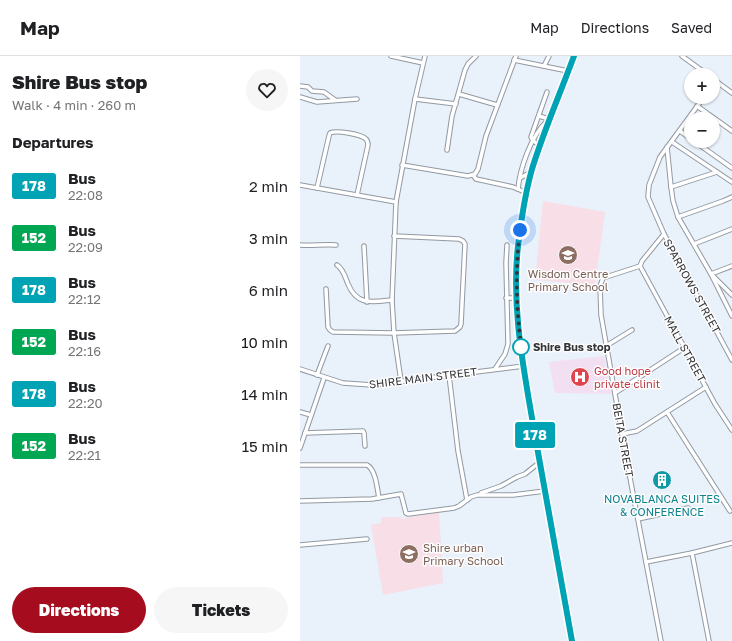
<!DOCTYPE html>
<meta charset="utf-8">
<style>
body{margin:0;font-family:"Golos Text",sans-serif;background:#f6f6f6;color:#202124;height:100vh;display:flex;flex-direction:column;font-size:15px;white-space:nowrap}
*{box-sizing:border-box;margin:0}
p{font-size:13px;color:#757577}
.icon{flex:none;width:22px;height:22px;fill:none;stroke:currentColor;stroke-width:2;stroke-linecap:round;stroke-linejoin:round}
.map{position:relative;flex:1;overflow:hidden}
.panel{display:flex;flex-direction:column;background:#fff;width:300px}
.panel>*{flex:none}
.badge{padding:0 8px;border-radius:3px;font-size:14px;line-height:26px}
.controls{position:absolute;left:384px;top:12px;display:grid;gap:8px}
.controls a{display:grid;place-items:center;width:36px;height:36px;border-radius:50%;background:#fff;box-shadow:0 1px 3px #0004;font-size:20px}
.you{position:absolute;width:20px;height:20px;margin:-10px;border:3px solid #fff;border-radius:50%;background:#1a73e8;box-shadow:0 0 0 6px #1a73e833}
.map>.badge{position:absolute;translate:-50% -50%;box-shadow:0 0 0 2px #fff}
h2{padding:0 12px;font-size:15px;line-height:36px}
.round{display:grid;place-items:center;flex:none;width:42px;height:42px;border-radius:21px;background:#f6f6f6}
.headline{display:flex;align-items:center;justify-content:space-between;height:68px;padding:0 12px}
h1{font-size:19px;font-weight:800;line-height:30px}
.action{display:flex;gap:8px;margin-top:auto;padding:8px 12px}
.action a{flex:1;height:46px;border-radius:24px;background:#a50c1d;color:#fff;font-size:16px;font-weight:800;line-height:46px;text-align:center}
.action a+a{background:#f6f6f6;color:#202124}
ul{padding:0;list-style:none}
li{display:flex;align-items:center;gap:12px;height:52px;padding:0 12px}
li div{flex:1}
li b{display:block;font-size:15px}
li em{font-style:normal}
li .badge{min-width:44px;font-weight:700;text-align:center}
header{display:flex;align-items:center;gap:24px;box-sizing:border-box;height:56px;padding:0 20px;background:#fff;border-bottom:1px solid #e0e0e0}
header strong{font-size:19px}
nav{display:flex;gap:22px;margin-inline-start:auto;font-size:14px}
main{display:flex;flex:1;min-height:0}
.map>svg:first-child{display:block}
</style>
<header>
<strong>Map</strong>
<nav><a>Map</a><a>Directions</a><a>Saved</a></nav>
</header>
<main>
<section class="panel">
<div class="headline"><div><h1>Shire Bus stop</h1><p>Walk · 4 min · 260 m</p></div><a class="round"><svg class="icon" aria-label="heart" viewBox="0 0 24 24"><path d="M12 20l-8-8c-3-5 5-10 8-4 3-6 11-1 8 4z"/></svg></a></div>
<h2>Departures</h2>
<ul>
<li><span class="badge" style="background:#00a3b4;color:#fff">178</span><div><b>Bus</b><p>22:08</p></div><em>2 min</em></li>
<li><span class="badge" style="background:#00a651;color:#fff">152</span><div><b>Bus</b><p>22:09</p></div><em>3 min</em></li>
<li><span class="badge" style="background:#00a3b4;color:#fff">178</span><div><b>Bus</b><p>22:12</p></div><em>6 min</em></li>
<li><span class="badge" style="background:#00a651;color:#fff">152</span><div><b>Bus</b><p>22:16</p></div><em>10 min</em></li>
<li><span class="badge" style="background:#00a3b4;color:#fff">178</span><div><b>Bus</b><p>22:20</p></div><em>14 min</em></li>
<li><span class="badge" style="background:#00a651;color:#fff">152</span><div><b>Bus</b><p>22:21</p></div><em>15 min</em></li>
</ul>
<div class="action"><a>Directions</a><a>Tickets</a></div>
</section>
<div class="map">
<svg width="432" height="585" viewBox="0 0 432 585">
<rect width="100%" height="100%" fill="#e9f1fb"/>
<g fill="#f8dee6">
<polygon points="243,145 305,156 295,229 235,224"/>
<polygon points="139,455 143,527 83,539 71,469 81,467 81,461 101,461 101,463"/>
</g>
<polygon fill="#f2dff1" points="304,300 311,338 255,337 249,306"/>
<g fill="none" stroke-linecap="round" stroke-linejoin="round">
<g stroke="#9299a2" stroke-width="5.5">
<g id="minor">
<polyline points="91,0 123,7"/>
<polyline points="382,0 408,19"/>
<polyline points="214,4 268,15"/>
<polyline points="244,10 249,0"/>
<polyline points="413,23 432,37"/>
<polyline points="0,30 8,31 12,35 24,36 35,44"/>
<polyline points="159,38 197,49"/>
<polyline points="0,41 17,46 57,43"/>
<polyline points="404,41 360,101 349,129 348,141 364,178 432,304"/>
<polyline points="115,43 156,48"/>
<polyline points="397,50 432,75"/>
<polyline points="239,60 249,63"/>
<polyline points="380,75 391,83"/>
<polyline points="394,85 432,112"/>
<polyline points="372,86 432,126"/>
<polyline points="240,89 233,85 231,81 247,36"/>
<polyline points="367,91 371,131 373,145 378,161 411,218 432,239"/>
<polyline points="147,94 152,60 165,14 168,8 176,0"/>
<polyline points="102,109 168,120 175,118 178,113 186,80 216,0"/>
<polyline points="173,119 176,123 213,131 227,137"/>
<polyline points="220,122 231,116"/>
<polyline points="0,129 96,146"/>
<polyline points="371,131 417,116"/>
<path d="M17,132L29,80L30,77C36,74 61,78 66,83C68,85 68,86 68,89L57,139"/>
<path d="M218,133C220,112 231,80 247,65"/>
<polyline points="378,161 423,145 432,141"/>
<polyline points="394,188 432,173"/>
<path d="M0,189C12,190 24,188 36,189"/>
<polyline points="64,190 67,246"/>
<path d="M37,209C44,214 45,221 48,228C57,250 72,246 92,244"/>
<polyline points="340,210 303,222 300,230 301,259 327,406 361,585"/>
<polyline points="340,210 415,348 432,374"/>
<polyline points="340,210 342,205 364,178"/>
<polyline points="432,210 411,218 432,260"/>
<polyline points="26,233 28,271 30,274 33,276 94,277 155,275 160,271 161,268 165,188 163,185 159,183 94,180"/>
<polyline points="206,242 217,242"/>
<polyline points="306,290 332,274"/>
<polyline points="0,313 43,327 72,329 224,310"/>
<polyline points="195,313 205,298 208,288 206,207 207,189"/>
<polyline points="17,319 28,290"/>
<polyline points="149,319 158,395 167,444"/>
<polyline points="101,325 94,277 92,244 96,146 115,43 125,0"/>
<polyline points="315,337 384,292"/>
<polyline points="0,356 11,359"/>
<polyline points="367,356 430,455"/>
<polyline points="5,377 63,375 64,377 65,390"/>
<polyline points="322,378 337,375 406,331"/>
<polyline points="0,392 24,322"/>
<path d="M0,409H67C76,414 77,432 79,442"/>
<polyline points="181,437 201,430 217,421 225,418 240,406"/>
<polyline points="0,445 72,443 101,438 106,457 108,458 154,452 159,450 171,441 177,439 213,439 245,435"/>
<polyline points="338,463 388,452"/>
<polyline points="0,489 67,483"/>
<polyline points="392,497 409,585"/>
<polyline points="346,506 392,497 432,487"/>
</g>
</g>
<g stroke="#9299a2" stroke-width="6">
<path id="major" d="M272,585C259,517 247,448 235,380C224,318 211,253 218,190C221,165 225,140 231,116C242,76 259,38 275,0"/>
</g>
<use href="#minor" stroke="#fff" stroke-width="3.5"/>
<use href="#major" stroke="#fff" stroke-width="4.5"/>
</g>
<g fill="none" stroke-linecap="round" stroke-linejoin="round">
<g stroke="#fff" stroke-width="9">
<path id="line" d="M272,585C259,514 246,444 234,374C224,314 211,252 218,190C221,165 225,138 232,113C244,74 260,38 274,0"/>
</g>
<use href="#line" stroke="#00a3b4" stroke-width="6"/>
<path stroke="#313438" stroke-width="4" stroke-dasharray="0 7.2" d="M220,174C215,215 216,255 222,295L221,291"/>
</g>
<defs>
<g id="school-disc" transform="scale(1)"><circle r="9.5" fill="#8d6e63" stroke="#fdfdfd"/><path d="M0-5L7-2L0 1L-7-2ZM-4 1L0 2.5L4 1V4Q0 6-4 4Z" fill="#fff"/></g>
<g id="hospital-disc" transform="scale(1)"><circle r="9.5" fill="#e0444e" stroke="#fdfdfd"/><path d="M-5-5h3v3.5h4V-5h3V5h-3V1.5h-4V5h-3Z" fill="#fff"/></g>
<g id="building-disc" transform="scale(1)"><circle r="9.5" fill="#0f9aa8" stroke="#fdfdfd"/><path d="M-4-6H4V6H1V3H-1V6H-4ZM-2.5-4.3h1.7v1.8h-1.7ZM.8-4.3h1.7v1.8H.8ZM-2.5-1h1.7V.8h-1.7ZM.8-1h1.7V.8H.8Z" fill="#fff"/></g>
</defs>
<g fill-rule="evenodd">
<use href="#school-disc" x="268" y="199"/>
<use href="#hospital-disc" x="280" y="321"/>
<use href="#building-disc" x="362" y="424"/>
<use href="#school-disc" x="109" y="498"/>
</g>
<circle fill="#fff" stroke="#00a3b4" stroke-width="2" cx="221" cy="291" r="8"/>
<g text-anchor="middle" stroke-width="3" stroke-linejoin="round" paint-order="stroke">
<g font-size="11" fill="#785e54" stroke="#fdfdfd">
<text x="268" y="222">Wisdom Centre<tspan x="268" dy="13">Primary School</tspan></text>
<text x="123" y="496" text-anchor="start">Shire urban<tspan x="123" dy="13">Primary School</tspan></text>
</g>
<g font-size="11" fill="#313438" stroke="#fdfdfd">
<text transform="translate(392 230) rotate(61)" y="4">SPARROWS STREET</text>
<text transform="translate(385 293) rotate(61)" y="4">MALL STREET</text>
<text transform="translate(123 322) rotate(-7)" y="4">SHIRE MAIN STREET</text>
<text transform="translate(323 384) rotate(80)" y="4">BEITA STREET</text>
</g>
<g font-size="11" font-weight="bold" fill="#313438" stroke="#fdfdfd" text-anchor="start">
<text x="233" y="295">Shire Bus stop</text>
</g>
<g font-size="11" fill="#be3a42" stroke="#fdfdfd" text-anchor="start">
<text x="294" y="319">Good hope<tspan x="294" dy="13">private clinit</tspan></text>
</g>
<g font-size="11" fill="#0d838f" stroke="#fdfdfd">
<text x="362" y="447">NOVABLANCA SUITES<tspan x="362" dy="13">&amp; CONFERENCE</tspan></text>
</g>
</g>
</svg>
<div class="controls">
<a>+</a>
<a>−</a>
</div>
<div class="you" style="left:220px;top:174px"></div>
<b class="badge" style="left:235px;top:379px;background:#00a3b4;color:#fff">178</b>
</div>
</main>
